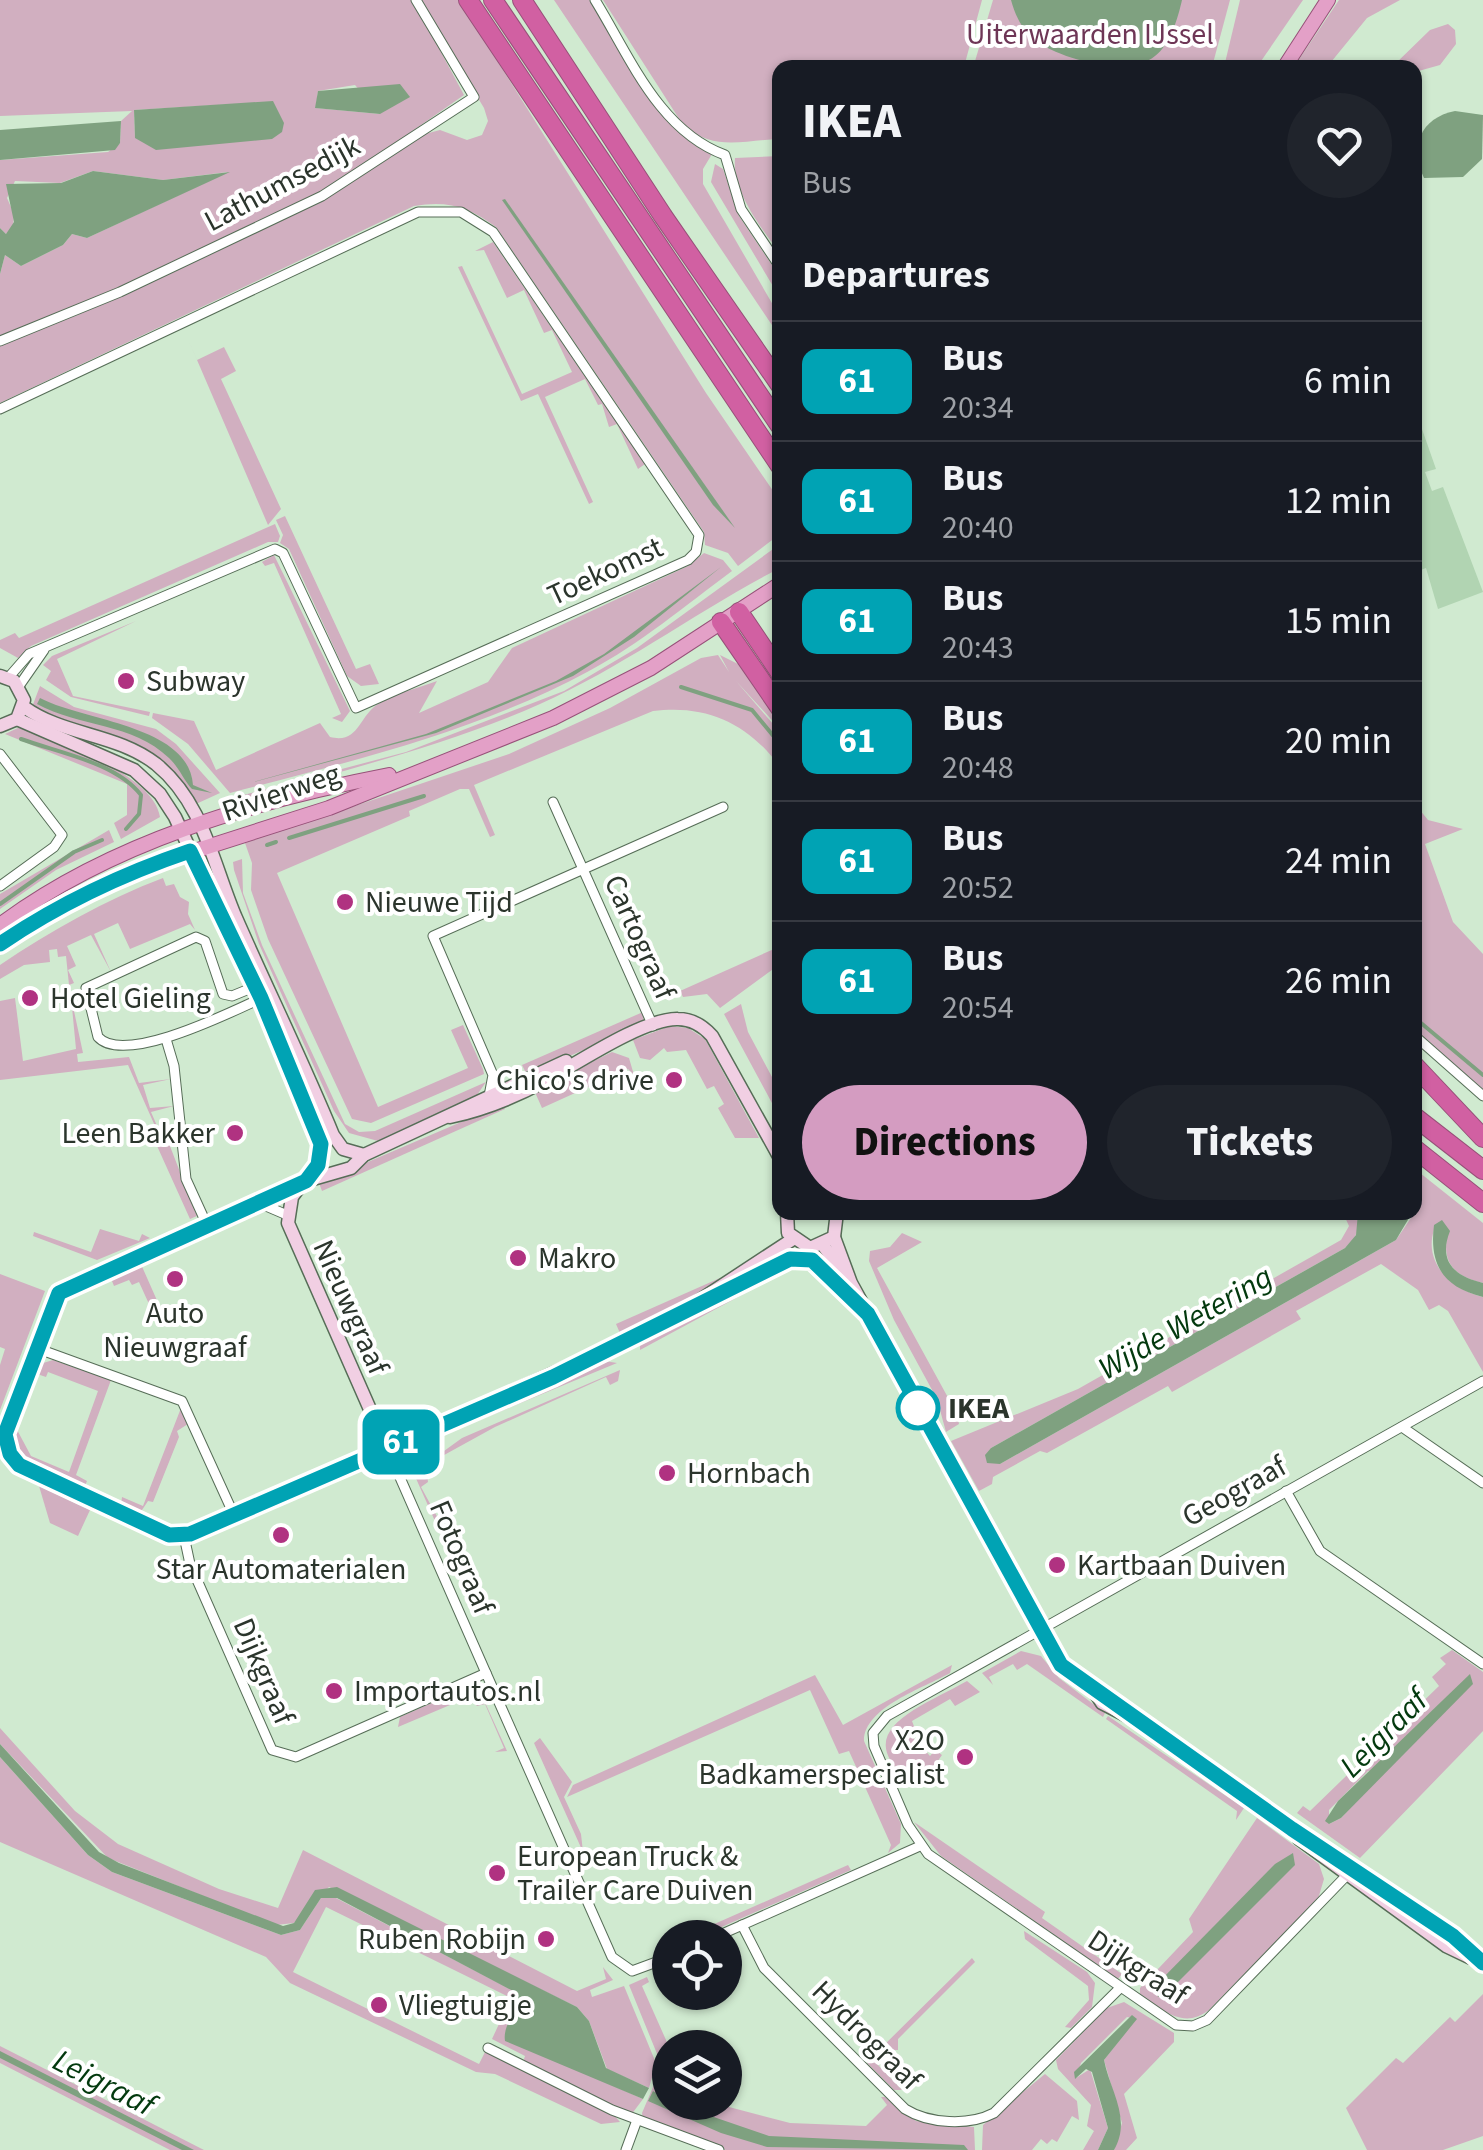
<!DOCTYPE html>
<style>
body{margin:0;font-family:"Source Sans 3",sans-serif;background:#20242c;color:#f1f3f6;height:100vh;display:flex;flex-direction:column;font-size:38px;white-space:nowrap}
*{box-sizing:border-box;margin:0}
p{font-size:32px;color:#9ea1a6}
.icon{flex:none;width:55px;height:55px;fill:none;stroke:currentColor;stroke-width:2;stroke-linecap:round;stroke-linejoin:round}
.map{position:relative;flex:1;overflow:hidden}
.details{position:absolute;left:772px;top:60px;width:650px;height:1160px;display:flex;flex-direction:column;background:#171b24;border-radius:20px;box-shadow:0 2px 8px #0004}
.details>*{flex:none}
.badge{padding:0 20px;border-radius:15px;font-size:35px;line-height:65px}
.buttons{position:absolute;left:652px;top:1920px;display:grid;gap:20px}
.buttons a{display:grid;place-items:center;width:90px;height:90px;border-radius:50%;background:#171b24;box-shadow:0 2px 8px #0004;font-size:50px}
.map>.badge{position:absolute;translate:-50% -50%;box-shadow:0 0 0 5px #fff}
h2{padding:0 30px;font-size:38px;line-height:90px}
.round{display:grid;place-items:center;flex:none;width:105px;height:105px;border-radius:52px;background:#20242c}
.summary{display:flex;align-items:center;justify-content:space-between;height:170px;padding:0 30px}
h1{font-size:48px;font-weight:800;line-height:75px}
.action{display:flex;gap:20px;margin-top:auto;padding:20px 30px}
.action a{flex:1;height:115px;border-radius:60px;background:#d49cc1;color:#111;font-size:40px;font-weight:800;line-height:115px;text-align:center}
.action a+a{background:#20242c;color:#f1f3f6}
ul{padding:0;list-style:none}
li{display:flex;align-items:center;gap:30px;height:120px;padding:0 30px;border-top:2px solid #363941}
li div{flex:1}
li b{display:block;font-size:38px}
li em{font-style:normal}
li .badge{min-width:110px;font-weight:700;text-align:center}
.map>svg:first-child{display:block}
</style>
<div class="map">
<svg width="1483" height="2150" viewBox="0 0 1483 2150">
<rect width="100%" height="100%" fill="#d0ead0"/>
<g fill="#d1afc0" fill-rule="evenodd">
<path d="M0,0H413L464,95L331,188L104,297L0,337V274L5,255L21,266L63,245L72,234L87,238L228,172L163,180L93,171L60,183L15,181L7,198L14,214L13,228L6,234L0,228V160L108,152L120,143L121,121L132,111L0,116ZM355,85L380,114L316,108L318,91ZM235,104L272,139L135,138L134,110Z"/>
<path d="M419,0H459L706,393L780,501V534L738,566L728,553L705,545L704,532L496,227C469,207 448,200 414,206L0,403V343L75,316L337,191L425,134L440,130L467,140L482,135L488,121L484,108Z"/>
<polygon points="554,0 591,0 664,117 712,154 703,169 703,184 780,317 780,337"/>
<path d="M603,0H982L964,67L780,68V139C742,140 715,152 683,125Z"/>
<polygon points="993,0 1230,0 1212,67 973,68"/>
<polygon points="1240,0 1303,0 1257,67 1224,67"/>
<polygon points="1339,0 1400,0 1367,18 1327,67 1294,67"/>
<polygon points="1448,24 1455,30 1456,44 1440,65 1415,72 1415,68 1392,67 1430,30"/>
<path d="M780,156V253C761,228 732,191 735,158Z"/>
<polygon points="715,164 723,169 739,216 780,277 780,298 711,182"/>
<polygon points="493,242 645,464 638,469 617,424 609,427 602,404 598,405 585,379 545,397 593,502 589,504 538,394 521,401 458,267 462,266 522,394 572,372 552,330 544,333 524,290 507,298 484,250 475,251"/>
<polygon points="188,339 197,360 224,347 236,371 221,379 281,509 268,525"/>
<polygon points="285,516 356,669 370,664 379,684 361,686 347,676 289,549 280,543 283,535 276,520"/>
<polygon points="275,524 280,536 278,542 268,542 31,646 18,658 0,648 0,640 15,633 19,638"/>
<path d="M780,544V568C698,610 625,666 540,704C441,748 337,771 234,803L232,798L406,752L564,691L637,648Z"/>
<path d="M704,553L723,560L732,571C686,605 640,644 589,671C476,732 353,761 230,793L188,744L152,718L153,713L194,721L216,770L320,723L330,737C359,744 358,717 378,704C395,693 419,688 437,681L419,713L488,682L512,648L688,566Z"/>
<polygon points="274,555 350,711 342,722 332,718 341,714 274,563 265,566 262,562"/>
<polygon points="136,621 57,659 73,696 150,712 149,716 71,697 46,680 51,671 43,665 52,656"/>
<path d="M718,655L729,672L720,655L740,665L780,720V729L736,681L780,732V767C749,724 707,704 653,711L474,785L495,835L490,837L469,789H460L409,811L410,816L277,873L378,1107L468,1068L451,1030L463,1025L483,1069L484,1074L371,1123L352,1119L268,939L251,890L252,863L245,843L509,754L610,708L701,658Z"/>
<polygon points="40,686 74,707 156,729 176,744 220,793 196,804 175,777 32,707"/>
<path d="M22,726C59,744 153,773 160,817L121,839L114,823L127,815V784L5,734Z"/>
<polygon points="1415,804 1428,820 1463,829 1425,844 1453,922 1483,954 1483,1092 1415,1032"/>
<polygon points="109,830 114,842 56,870 0,909 0,894"/>
<polygon points="242,859 243,893 262,945 345,1124 359,1132 375,1131 486,1082 477,1095 378,1141 349,1133 334,1111 259,944 234,870 233,862"/>
<path d="M163,878L166,886L174,884L180,897L189,902L188,914L195,930L190,924L130,949L118,923L94,934L111,972L91,935L67,946L76,966L68,970L74,983L69,985L66,956L58,957L57,949L49,950L50,962L24,965L0,979V965C52,930 105,900 163,878Z"/>
<polygon points="774,949 780,964 720,1008 707,994 683,997 680,991"/>
<polygon points="71,997 83,1053 77,1054 78,1062 129,1057 139,1083 171,1079 143,1085 150,1108 174,1106 151,1112 161,1135 177,1134 168,1141 197,1216 190,1219 153,1137 147,1139 144,1131 155,1126 128,1065 0,1080 0,1001 15,998 23,1061 76,1049"/>
<polygon points="741,1004 748,1032 780,1092 780,1118 724,1014"/>
<polygon points="643,1012 644,1023 527,1075 522,1065"/>
<polygon points="670,1026 688,1028 705,1039 759,1138 735,1138 718,1108 724,1104 714,1086 707,1089 686,1050 667,1052 664,1048 650,1060 640,1058 633,1040"/>
<polygon points="612,1052 629,1058 634,1075 628,1069 542,1108 534,1090"/>
<polygon points="503,1104 505,1109 322,1191 319,1183"/>
<path d="M1415,1169L1483,1223V1283C1457,1277 1442,1265 1447,1237L1434,1230C1423,1264 1453,1290 1483,1297V1372L1448,1311L1439,1305L1429,1310L1418,1290L1381,1264L1296,1311L1301,1319L1172,1392L1168,1386L1047,1453L1040,1451L993,1477L992,1484L979,1491L951,1441L1078,1389L1341,1240L1349,1226L1343,1213H1358C1361,1227 1357,1238 1345,1248L991,1448L1000,1464L1396,1240L1415,1212Z"/>
<polygon points="100,1229 139,1241 142,1234 150,1238 97,1260 33,1236 34,1232 91,1252"/>
<polygon points="902,1233 922,1242 877,1268 957,1414 959,1424 946,1432 937,1399 894,1320 869,1261 870,1251 890,1247"/>
<polygon points="140,1262 167,1323 159,1326 139,1282 132,1285 129,1280 114,1286 110,1276"/>
<polygon points="787,1263 788,1270 640,1350 640,1339"/>
<polygon points="0,1274 45,1291 0,1410 0,1365 5,1349 0,1347"/>
<polygon points="720,1278 726,1280 623,1340 616,1324"/>
<path d="M53,1360L111,1380L76,1475L87,1481L84,1488C58,1476 3,1463 15,1426L31,1456L69,1472L98,1391L48,1372L46,1377L34,1373L40,1364Z"/>
<polygon points="605,1361 617,1363 439,1437 440,1442 405,1467 407,1452 418,1441"/>
<polygon points="620,1370 618,1381 610,1385 606,1377 495,1427 426,1465 428,1482 421,1487 446,1533 455,1531 443,1539 414,1474 415,1472 462,1438"/>
<polygon points="181,1408 188,1424 177,1431 179,1437 153,1502 148,1501 140,1513 121,1505 122,1497 143,1506"/>
<polygon points="39,1486 90,1510 78,1536 50,1523"/>
<path d="M1452,1650L1483,1672V1731L1360,1858L1297,1813L1303,1806L1310,1811L1439,1686L1432,1677L1446,1664L1440,1658ZM1387,1769L1341,1818L1329,1824V1810L1368,1771Z"/>
<polygon points="1021,1651 1041,1656 1059,1678 1105,1713 1103,1717 1027,1664 1017,1670 1013,1664 989,1677 993,1685 982,1673"/>
<path d="M952,1665L950,1673C924,1688 864,1707 864,1741L901,1824L900,1843L888,1853L891,1845L849,1751L839,1754L810,1690L567,1797L573,1785L815,1675L843,1725Z"/>
<path d="M967,1681L980,1692L955,1706L950,1699L912,1721L915,1729L909,1733L930,1756L935,1750L942,1755L919,1788C841,1733 918,1709 967,1681Z"/>
<polygon points="468,1687 478,1687 507,1751 495,1752 504,1748 485,1704 477,1706 469,1697 398,1727 400,1717"/>
<polygon points="1108,1716 1244,1808 1236,1820 1237,1811 1106,1719"/>
<polygon points="0,1728 75,1811 118,1844 219,1889 278,1908 303,1850 577,1991 606,1979 603,1967 613,1980 590,1990 592,1997 624,1986 656,2063 649,2088 607,2069 589,2021 577,2007 329,1887 294,1923 276,1925 108,1858 0,1744"/>
<polygon points="540,1738 572,1782 564,1797 581,1834 583,1852 534,1743"/>
<polygon points="0,1757 88,1855 112,1872 281,1935 300,1930 321,1898 336,1898 514,1991 518,1999 506,2038 643,2099 631,2115 523,2062 525,2056 492,2039 511,1998 326,1907 293,1972 479,2064 486,2050 613,2114 620,2122 601,2124 495,2074 476,2072 290,1983 266,1957 0,1842"/>
<path d="M1257,1818L1319,1864L1324,1879L1318,1899L1209,2010C1183,2030 1163,2010 1140,1994V1988L1193,1932L1189,1919Z"/>
<polygon points="914,1822 1045,1912 1042,1918 1122,1974 1118,1979 941,1856"/>
<polygon points="848,1865 851,1870 699,1937 685,1937"/>
<polygon points="1024,1931 1087,1972 1095,1983 1092,2007 1071,2028 1065,2027 1089,2000 1088,1986 1025,1939"/>
<polygon points="972,1958 975,1962 898,2039 898,2050 889,2050 877,2064 902,2090 894,2090 867,2063 867,2057 872,2057"/>
<polygon points="647,1977 649,1982 642,1986 670,2049 670,2102 714,2103 790,2123 866,2126 887,2105 881,2097 885,2097 916,2121 974,2127 975,2150 726,2150 643,2120 642,2113 662,2066 629,1985"/>
<polygon points="1483,1994 1483,2136 1443,2150 1367,2150 1346,2108 1396,2058 1403,2063 1450,2017 1455,2022"/>
<polygon points="1124,2002 1174,2033 1174,2042 1124,2094 1137,2138 1126,2150 1114,2150 1122,2123 1104,2060 1136,2019 1127,2017 1081,2063 1076,2078 1090,2069 1108,2128 1098,2150 1083,2150 1094,2131 1087,2126 1091,2105 1058,2069 1056,2060 1107,2008"/>
<polygon points="0,2046 204,2150 170,2150 0,2063"/>
<polygon points="1045,2074 1077,2101 1079,2120 1072,2116 1057,2142 1052,2139 1047,2144 1041,2139 1032,2150 982,2150 983,2125"/>
</g>
<g fill="#7fa180">
<path d="M1011,0H1182C1178,18 1170,45 1155,56C1129,78 1059,59 1035,40C1022,30 1015,15 1011,0Z"/>
<polygon points="400,84 410,97 380,114 315,108 318,91"/>
<polygon points="273,101 284,123 282,132 272,139 156,150 135,138 134,110"/>
<path d="M1455,111L1483,115L1482,159L1463,177L1424,178C1409,147 1420,118 1455,111Z"/>
<polygon points="121,121 120,143 115,150 0,160 0,130"/>
<polygon points="93,171 163,180 230,172 87,238 72,234 63,245 21,266 5,255 0,274 0,228 6,234 14,222 6,184 61,183"/>
<polygon points="505,199 735,528 713,505 502,200"/>
<polygon points="721,567 634,637 573,676 436,733 235,787 426,734 556,681 604,654"/>
<path d="M40,698C83,721 189,725 193,785L212,793L192,789C184,781 179,767 169,758C133,723 79,727 37,704Z"/>
<polygon points="1358,1213 1412,1213 1396,1240 1000,1464 987,1463 985,1455 991,1448 1345,1248 1356,1235"/>
<path d="M1442,1220L1450,1231C1438,1261 1454,1276 1483,1283V1297C1443,1287 1429,1265 1434,1225Z"/>
<polygon points="1470,1674 1473,1684 1341,1818 1329,1824 1325,1821 1338,1801"/>
<path d="M0,1744L99,1852L119,1863L283,1926L294,1923L315,1890L337,1887L577,2007L589,2021L606,2068L649,2088L643,2099L505,2041C502,2022 523,2009 513,1991L337,1898H321L300,1930L281,1935L112,1872L88,1855L0,1757Z"/>
<polygon points="1293,1853 1295,1865 1164,1996 1158,1997 1155,1986 1275,1864"/>
<path d="M1132,2015L1137,2019L1104,2060C1110,2091 1132,2119 1114,2150H1098L1108,2128L1092,2072L1086,2069L1075,2079L1074,2072Z"/>
<polygon points="0,2051 194,2150 182,2150 0,2058"/>
<polygon points="653,2091 670,2102 769,2136 964,2145 968,2150 767,2147 721,2133 648,2101"/>
</g>
<g fill="none" stroke-linecap="round" stroke-linejoin="round">
<g stroke="#7fa180" stroke-width="4">
<polyline points="681,687 752,710 780,744"/>
<path d="M21,739C59,753 115,762 141,795L139,814L126,829"/>
<polyline points="289,838 424,796"/>
<polyline points="267,845 276,842"/>
<polyline points="0,904 74,852 102,840"/>
<polyline points="1415,1018 1483,1075"/>
</g>
</g>
<polygon fill="#b1d4b2" points="1416,412 1436,469 1425,472 1432,491 1443,487 1483,592 1438,609 1426,568 1415,572 1415,559 1422,556 1415,539"/>
<g fill="none" stroke-linecap="round" stroke-linejoin="round">
<g stroke="#566d57" stroke-width="11">
<g id="street">
<path d="M595,0C630,57 659,131 725,155L741,209L780,267"/>
<polyline points="0,341 120,292 322,196 474,97 416,0"/>
<polyline points="0,409 418,212 461,212 493,232 699,535 696,552 688,560 356,708 283,553 275,549 29,654 8,678"/>
<polyline points="19,686 44,650"/>
<polyline points="0,754 62,835 54,847 0,886"/>
<polyline points="553,802 653,1026"/>
<path d="M254,987L232,996L223,994L205,941L196,937L86,988L98,1037C124,1066 231,1012 262,998"/>
<polyline points="1415,1036 1483,1096"/>
<polyline points="166,1039 174,1066 186,1179 207,1225"/>
<polyline points="489,1096 493,1075 433,936 723,807"/>
<path d="M302,1182L59,1293L7,1427C3,1446 11,1460 27,1469L177,1536L387,1448L486,1673"/>
<polyline points="252,1207 266,1206 287,1215"/>
<polyline points="36,1348 182,1401 234,1515"/>
<polyline points="1402,1427 1483,1483"/>
<polyline points="1286,1491 1320,1551 1483,1664"/>
<polyline points="184,1536 190,1564 272,1750 296,1757 486,1673 612,1957 632,1971 670,1957"/>
<polyline points="1349,1873 1207,2020 1193,2026 1176,2025 928,1854 908,1825 874,1746 873,1733 887,1716 1483,1381"/>
<path d="M742,1925L764,1968L905,2109C929,2124 969,2126 994,2113L1120,1988"/>
<polyline points="713,1938 920,1846"/>
<polyline points="488,2048 612,2110 719,2150"/>
<polyline points="626,2150 637,2120"/>
</g>
</g>
<g stroke="#566d57" stroke-width="15">
<g id="secondary">
<polyline points="0,676 14,681 24,700 17,719 0,726"/>
<path d="M24,707C64,736 116,733 156,764C204,803 213,865 236,918C268,991 303,1062 333,1135L343,1149L364,1155"/>
<polyline points="17,719 134,770 160,794 175,817 317,1126 320,1159 292,1197 288,1223 387,1448 665,1323 793,1239"/>
<path d="M450,1117C483,1110 515,1097 545,1081C576,1064 644,1018 678,1019C692,1019 703,1026 712,1036L780,1158"/>
<polyline points="306,1181 351,1168 364,1155 566,1061"/>
<polyline points="787,1212 788,1233 810,1248 834,1237 837,1212"/>
<polyline points="834,1237 851,1283 1061,1665 1292,1829 1453,1936 1483,1963"/>
<polyline points="823,1245 849,1282"/>
<path d="M749,1279C822,1243 805,1262 859,1307"/>
<polyline points="1094,1691 1102,1703 1135,1720"/>
<polyline points="1299,1839 1446,1946 1471,1958"/>
</g>
</g>
<g stroke="#975179" stroke-width="16">
<g id="primary">
<polyline points="1284,68 1328,0"/>
<path d="M0,925C111,842 254,801 389,775"/>
<polyline points="0,944 43,916 135,870 329,808 553,718 651,668 780,584"/>
</g>
</g>
<g stroke="#975179" stroke-width="20">
<g id="highway">
<polyline points="468,0 780,466"/>
<polyline points="493,0 780,426"/>
<polyline points="522,0 663,216 780,385"/>
<polyline points="739,612 780,673"/>
<polyline points="721,622 780,708"/>
<polyline points="1415,1066 1483,1138"/>
<polyline points="1415,1117 1483,1170"/>
<polyline points="1415,1149 1483,1203"/>
</g>
</g>
<use href="#street" stroke="#fff" stroke-width="9"/>
<use href="#secondary" stroke="#f1cfe3" stroke-width="12"/>
<use href="#primary" stroke="#e3a0c7" stroke-width="14"/>
<use href="#highway" stroke="#d160a2" stroke-width="18"/>
</g>
<g fill="none" stroke-linecap="round" stroke-linejoin="round">
<g stroke="#fff" stroke-width="22">
<path id="line" d="M0,944C59,904 122,874 190,851L261,998L321,1144L318,1165L306,1181L59,1293L5,1434L10,1454L19,1465L169,1535L190,1534L553,1377L790,1259L812,1260L868,1314L1061,1665L1292,1829L1453,1936L1483,1963"/>
</g>
<use href="#line" stroke="#00a3b4" stroke-width="15"/>
</g>
<g fill="#b03281" stroke="#fff" stroke-width="4">
<circle cx="126" cy="681" r="10"/>
<circle cx="345" cy="902" r="10"/>
<circle cx="30" cy="998" r="10"/>
<circle cx="674" cy="1080" r="10"/>
<circle cx="235" cy="1133" r="10"/>
<circle cx="518" cy="1258" r="10"/>
<circle cx="175" cy="1279" r="10"/>
<circle cx="667" cy="1473" r="10"/>
<circle cx="281" cy="1535" r="10"/>
<circle cx="1057" cy="1565" r="10"/>
<circle cx="334" cy="1691" r="10"/>
<circle cx="965" cy="1757" r="10"/>
<circle cx="497" cy="1873" r="10"/>
<circle cx="546" cy="1939" r="10"/>
<circle cx="379" cy="2005" r="10"/>
</g>
<circle fill="#fff" stroke="#00a3b4" stroke-width="5" cx="918" cy="1408" r="20"/>
<g text-anchor="middle" stroke-width="8" stroke-linejoin="round" paint-order="stroke">
<g font-size="30" fill="#6e3656" stroke="#fff">
<text x="1090" y="44">Uiterwaarden IJssel</text>
</g>
<g font-size="30" fill="#2b352c" stroke="#fff">
<text transform="translate(282 183) rotate(-28)" y="10">Lathumsedijk</text>
<text transform="translate(605 571) rotate(-25)" y="10">Toekomst</text>
<text transform="translate(281 792) rotate(-19)" y="10">Rivierweg</text>
<text transform="translate(640 937) rotate(66)" y="10">Cartograaf</text>
<text transform="translate(351 1307) rotate(66)" y="10">Nieuwgraaf</text>
<text transform="translate(1234 1491) rotate(-29)" y="10">Geograaf</text>
<text transform="translate(462 1557) rotate(67)" y="10">Fotograaf</text>
<text transform="translate(264 1671) rotate(67)" y="10">Dijkgraaf</text>
<text transform="translate(1138 1967) rotate(33)" y="10">Dijkgraaf</text>
<text transform="translate(867 2035) rotate(45)" y="10">Hydrograaf</text>
</g>
<g font-size="30" fill="#2b352c" stroke="#fff" text-anchor="start">
<text x="146" y="691">Subway</text>
<text x="365" y="912">Nieuwe Tijd</text>
<text x="50" y="1008">Hotel Gieling</text>
<text x="654" y="1090" text-anchor="end">Chico's drive</text>
<text x="215" y="1143" text-anchor="end">Leen Bakker</text>
<text x="538" y="1268">Makro</text>
<text x="175" y="1323" text-anchor="middle">Auto<tspan x="175" dy="34">Nieuwgraaf</tspan></text>
<text x="687" y="1483">Hornbach</text>
<text x="1077" y="1575">Kartbaan Duiven</text>
<text x="281" y="1579" text-anchor="middle">Star Automaterialen</text>
<text x="354" y="1701">Importautos.nl</text>
<text x="945" y="1750" text-anchor="end">X2O<tspan x="945" dy="34">Badkamerspecialist</tspan></text>
<text x="517" y="1866">European Truck &amp;<tspan x="517" dy="34">Trailer Care Duiven</tspan></text>
<text x="526" y="1949" text-anchor="end">Ruben Robijn</text>
<text x="399" y="2015">Vliegtuigje</text>
</g>
<g font-size="30" font-weight="bold" fill="#2b352c" stroke="#fff" text-anchor="start">
<text x="948" y="1418">IKEA</text>
</g>
<g font-size="32" font-style="italic" fill="#03390e" stroke="#fff">
<text transform="translate(1185 1322) rotate(-30)" y="11">Wijde Wetering</text>
<text transform="translate(1383 1733) rotate(-45)" y="11">Leigraaf</text>
<text transform="translate(104 2082) rotate(27)" y="11">Leigraaf</text>
</g>
</g>
</svg>
<div class="buttons">
<a><svg class="icon" aria-label="locate" viewBox="0 0 24 24"><circle cx="12" cy="12" r="6"/><path d="M12 2v4M12 18v4M2 12h4M18 12h4"/></svg></a>
<a><svg class="icon" aria-label="layers" viewBox="0 0 24 24"><path d="M12 4l9 5-9 5-9-5zM3 14l9 5 9-5"/></svg></a>
</div>
<b class="badge" style="left:401px;top:1442px;background:#00a3b4;color:#fff">61</b>
<section class="details">
<div class="summary"><div><h1>IKEA</h1><p>Bus</p></div><a class="round"><svg class="icon" aria-label="heart" viewBox="0 0 24 24"><path d="M12 20l-8-8c-3-5 5-10 8-4 3-6 11-1 8 4z"/></svg></a></div>
<h2>Departures</h2>
<ul>
<li><span class="badge" style="background:#00a3b4;color:#fff">61</span><div><b>Bus</b><p>20:34</p></div><em>6 min</em></li>
<li><span class="badge" style="background:#00a3b4;color:#fff">61</span><div><b>Bus</b><p>20:40</p></div><em>12 min</em></li>
<li><span class="badge" style="background:#00a3b4;color:#fff">61</span><div><b>Bus</b><p>20:43</p></div><em>15 min</em></li>
<li><span class="badge" style="background:#00a3b4;color:#fff">61</span><div><b>Bus</b><p>20:48</p></div><em>20 min</em></li>
<li><span class="badge" style="background:#00a3b4;color:#fff">61</span><div><b>Bus</b><p>20:52</p></div><em>24 min</em></li>
<li><span class="badge" style="background:#00a3b4;color:#fff">61</span><div><b>Bus</b><p>20:54</p></div><em>26 min</em></li>
</ul>
<div class="action"><a>Directions</a><a>Tickets</a></div>
</section>
</div>
